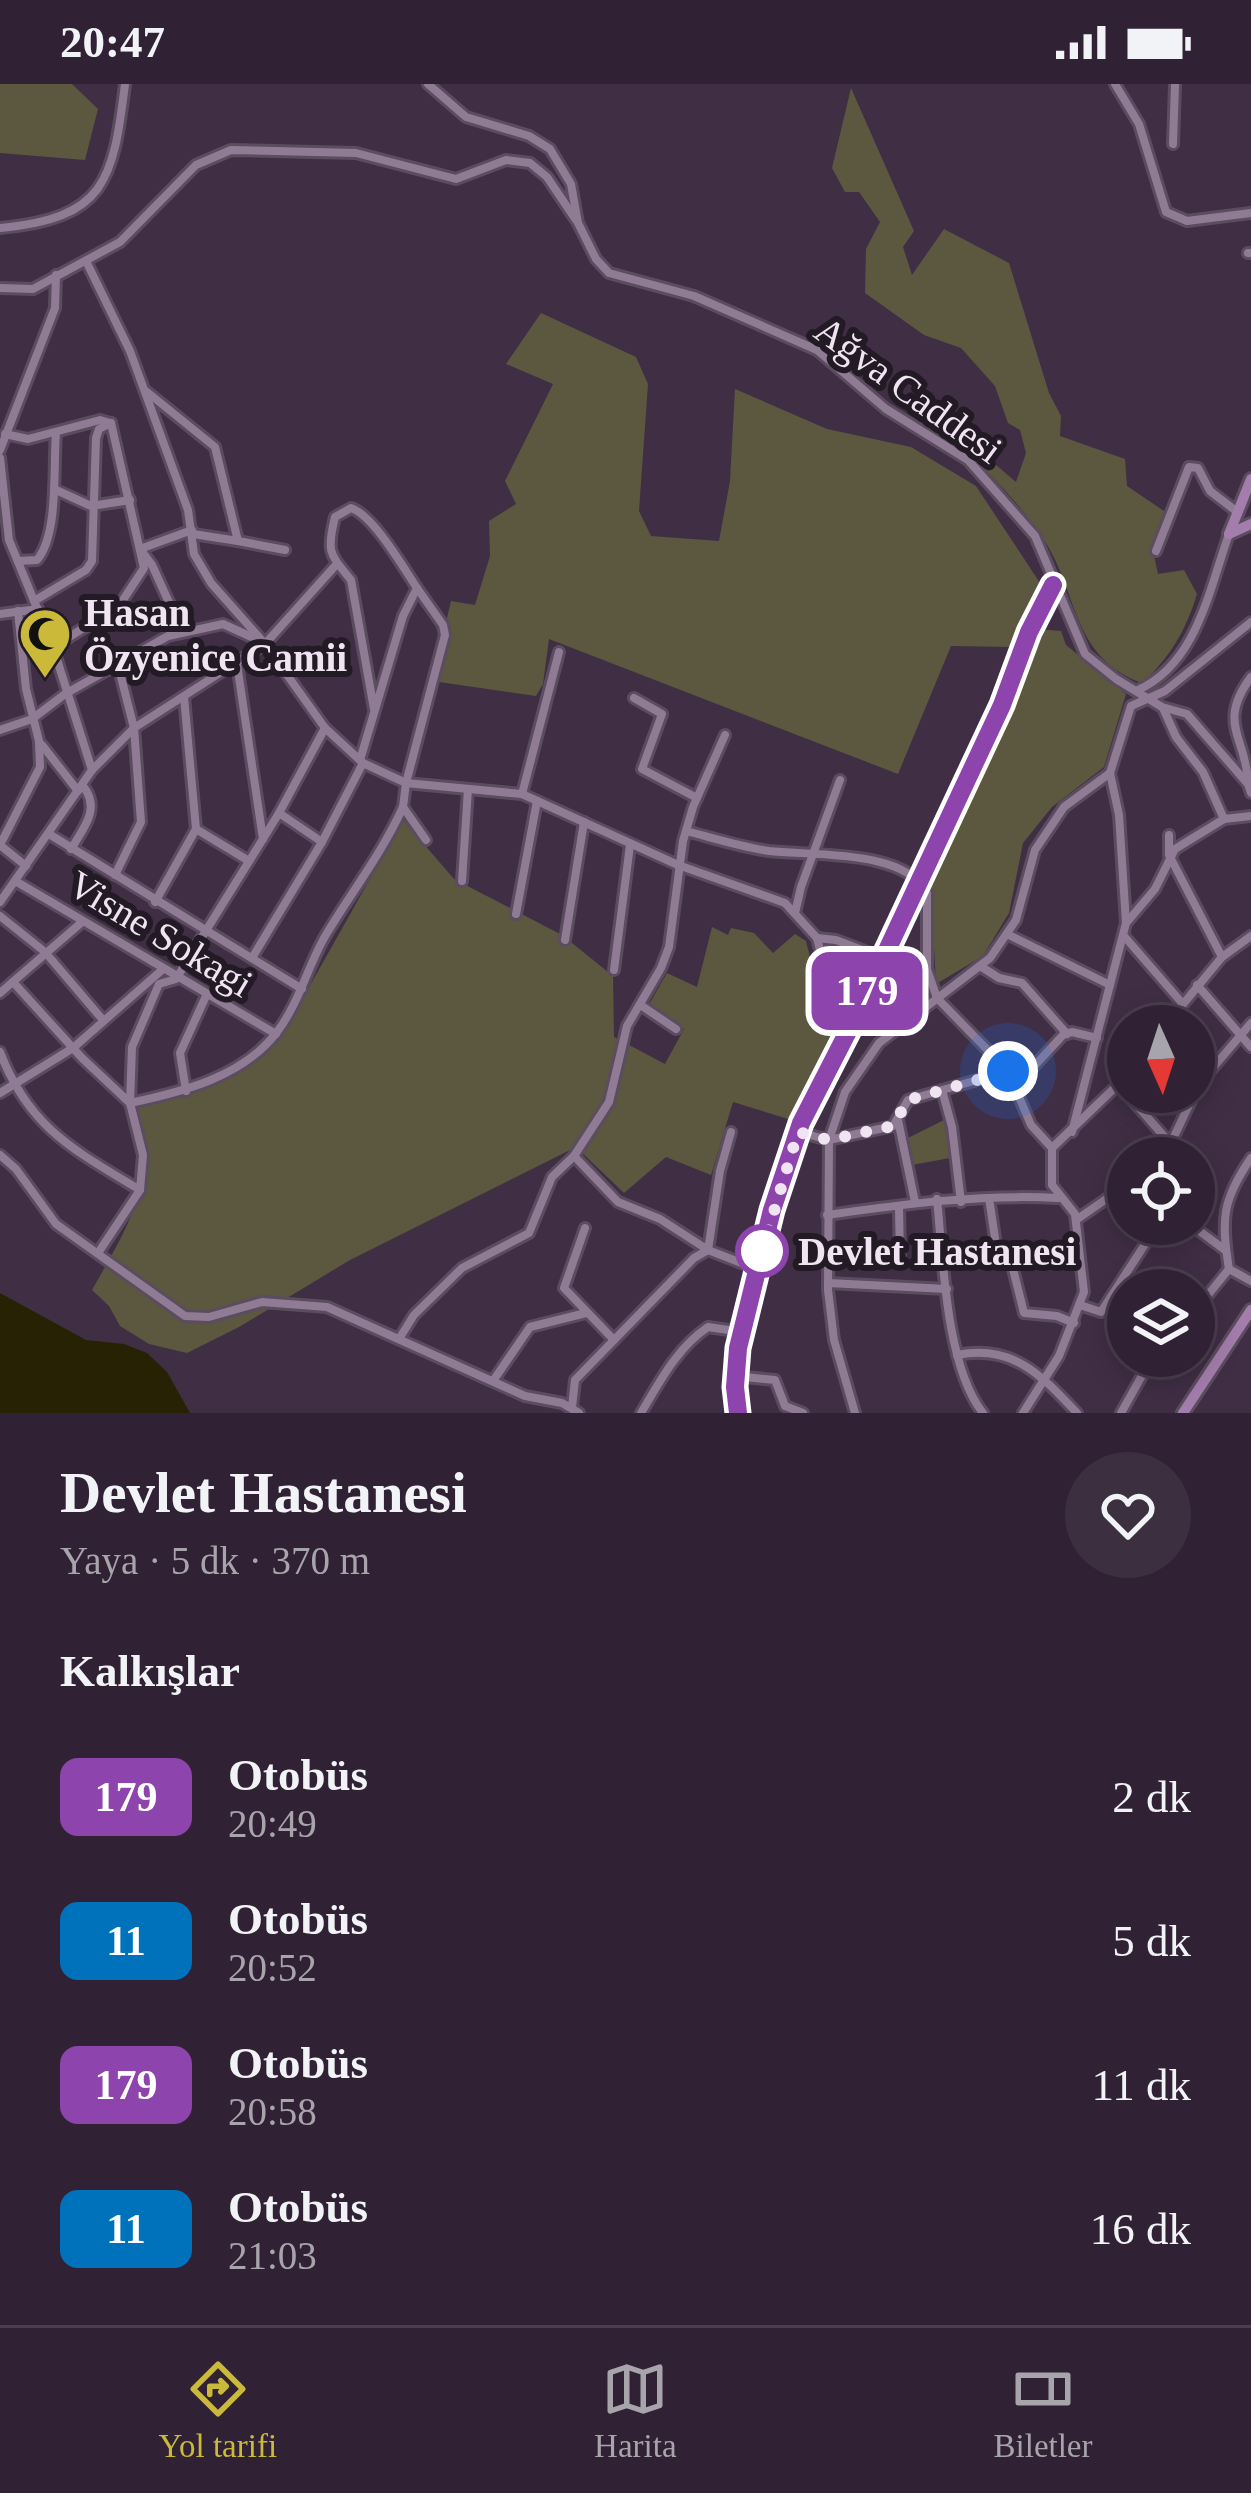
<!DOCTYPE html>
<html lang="tr">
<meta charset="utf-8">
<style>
body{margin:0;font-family:"Times New Roman",serif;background:#3c2f40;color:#f1f3f6;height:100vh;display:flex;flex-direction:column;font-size:45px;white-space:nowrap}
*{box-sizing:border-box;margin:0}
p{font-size:39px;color:#a8a4ac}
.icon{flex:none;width:66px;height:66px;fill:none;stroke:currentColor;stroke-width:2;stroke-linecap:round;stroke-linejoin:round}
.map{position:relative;height:1329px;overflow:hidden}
.sheet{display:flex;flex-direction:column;background:#302234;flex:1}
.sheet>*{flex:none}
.badge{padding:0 24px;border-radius:18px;font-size:42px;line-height:78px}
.needle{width:78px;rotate:177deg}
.tools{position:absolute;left:1107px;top:921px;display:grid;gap:24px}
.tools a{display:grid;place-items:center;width:108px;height:108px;border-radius:50%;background:#302234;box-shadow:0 6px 30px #0003,0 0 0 3px #4b3f4f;font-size:60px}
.you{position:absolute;width:60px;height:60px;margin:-30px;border:9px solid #fff;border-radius:50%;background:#1a73e8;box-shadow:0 0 0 18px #1a73e833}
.map>.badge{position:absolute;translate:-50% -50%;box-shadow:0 0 0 6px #fff}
h2{padding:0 60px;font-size:45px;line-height:108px}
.round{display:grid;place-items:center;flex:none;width:126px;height:126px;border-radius:63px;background:#3c2f40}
.headline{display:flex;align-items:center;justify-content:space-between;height:204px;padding:0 60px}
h1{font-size:57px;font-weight:700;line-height:90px}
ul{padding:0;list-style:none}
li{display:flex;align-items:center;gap:36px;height:144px;padding:0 60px}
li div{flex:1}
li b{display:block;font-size:45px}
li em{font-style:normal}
li .badge{min-width:132px;font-weight:700;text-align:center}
.status{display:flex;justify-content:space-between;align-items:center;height:84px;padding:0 60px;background:#302234;direction:ltr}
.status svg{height:33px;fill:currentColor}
.menu{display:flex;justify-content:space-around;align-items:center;height:168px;border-top:3px solid #4b3f4f;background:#302234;font-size:33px;color:#a8a4ac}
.menu a{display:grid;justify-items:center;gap:6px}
.menu .selected{color:#cbba39}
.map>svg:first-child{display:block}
</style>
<div class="status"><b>20:47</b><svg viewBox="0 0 49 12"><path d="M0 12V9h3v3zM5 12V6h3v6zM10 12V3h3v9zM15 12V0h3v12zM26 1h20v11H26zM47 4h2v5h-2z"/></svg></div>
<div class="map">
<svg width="1251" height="1329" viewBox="0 0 1251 1329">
<rect width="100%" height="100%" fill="#402e45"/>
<g fill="#5b583f">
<polygon points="0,0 72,0 98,25 85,76 0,69"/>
<path d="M851,4L914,147L903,163L912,191L944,145L1009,179L1049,309L1061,332L1060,352L1125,375L1127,402L1167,429L1152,462L1158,490L1184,486L1197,510C1186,546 1170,574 1142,599C1071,573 1079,510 1044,456C1021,421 991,391 962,362L979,348L996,381L1016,398L1026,369L1020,346L1008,339L995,302L961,264L924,251L865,209L866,165L880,138L859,108H845L832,84Z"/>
<polygon points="541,229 636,273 648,300 639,427 651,452 719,457 730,397 735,305 827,345 911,363 976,402 1044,505 1013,563 951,562 898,690 549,555 543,600 536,612 432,597 451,517 475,521 490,472 489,437 516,420 505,397 553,300 506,280"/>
<polygon points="1036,545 1061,547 1066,561 1126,610 1104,683 1052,723 1023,759 1009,829 983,872 936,900 931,806 923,793"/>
<path d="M403,736L454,795L562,851L613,892L614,953L665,980L684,945L648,922L667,889L697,903L712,843L728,851L731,844L754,849L773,869L795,850L806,857L813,886L844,933L801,1039L733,1018L711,1091L666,1073L624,1109L576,1063L350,1176L239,1243L187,1269L149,1260L120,1242L109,1222L92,1206C114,1166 146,1119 143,1071C142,1056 135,1039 131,1024L217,999L290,937Z"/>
<polygon points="946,1035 950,1074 912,1081 906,1055"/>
</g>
<polygon fill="#262203" points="0,1209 86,1256 124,1260 147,1269 167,1288 190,1329 0,1329"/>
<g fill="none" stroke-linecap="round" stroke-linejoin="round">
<g stroke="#5b4c5f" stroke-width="14">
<g id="minor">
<polyline points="428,0 466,33 529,52 550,65 571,100 578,139 596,175 609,189 694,212 817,266 886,325 968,376 1035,452 1085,570 1116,595 1162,623 1187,630 1248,700 1251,709"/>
<polyline points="1115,0 1139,40 1166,128 1187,137 1251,129"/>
<polyline points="1173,60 1175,0"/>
<path d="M0,144C105,134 113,98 125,0"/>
<polyline points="1248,169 1251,169"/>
<polyline points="86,177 130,267 188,426 194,470 211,499 265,560 325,644 363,679 406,699 403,723 426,756"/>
<polyline points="0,204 33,205 120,158 196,81 231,66 356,69 456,95 506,76 530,79 547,93 576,136"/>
<polyline points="147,308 215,363 238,457 285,466"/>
<polyline points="5,350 28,355 100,336 110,339"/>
<polyline points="0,366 55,224 56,191"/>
<polyline points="0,374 9,456 53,563 92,686"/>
<polyline points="54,405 91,422 130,416"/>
<polyline points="193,450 238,457"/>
<polyline points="1156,467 1189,383 1198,384 1210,407 1236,427"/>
<path d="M18,477L37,476C59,450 53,383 56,349"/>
<polyline points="417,504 443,541 445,551 406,699 522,710 678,781 785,819 817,854 823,878 835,901 859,925"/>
<polyline points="34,517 86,486 92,477 96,354 99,345 111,339"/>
<polyline points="18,527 26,605 39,657 40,683 0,761 26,782"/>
<polyline points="0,530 38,525"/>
<polyline points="182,547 152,481 140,465 192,446"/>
<polyline points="53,563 119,522 144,484 111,339"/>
<polyline points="237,580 263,755"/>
<path d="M1138,606C1197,579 1209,506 1229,450"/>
<polyline points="634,614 662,630 642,685 697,714"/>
<polyline points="1163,624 1176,653 1203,688 1224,735"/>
<path d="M325,644L279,729L176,895L159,900L132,963L130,1019C182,1008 243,993 277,948C300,918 308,880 327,849C353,806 382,769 403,723"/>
<polyline points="0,646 32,635 65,610 168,552 223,540 256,555"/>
<polyline points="42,661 78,707"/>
<path d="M360,676L403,532L417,504C403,483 373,431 351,424L335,433C326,469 330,470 351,496L374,625"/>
<path d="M1248,699C1247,654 1216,640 1251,593"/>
<polyline points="522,710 559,568"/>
<polyline points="279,729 322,758"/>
<polyline points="196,745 249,777"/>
<path d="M686,747C713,754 741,763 769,767C813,772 905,765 927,809V885L937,914L1008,987L1031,1041L1052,1064"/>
<polyline points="49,750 302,905"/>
<polyline points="1169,751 1169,771 1222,873"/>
<path d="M71,765C84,744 101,724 83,702"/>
<polyline points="115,791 141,738 134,644 121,593"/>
<polyline points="462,797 468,705"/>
<polyline points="17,798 276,950"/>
<polyline points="0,818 92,686 134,644 265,560 335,482"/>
<polyline points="155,818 196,745 184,613"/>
<polyline points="795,829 801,803 840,696"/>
<polyline points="516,830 537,717"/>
<polyline points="0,832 45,868 103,936"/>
<polyline points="1127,838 1155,805 1175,765 1224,735 1251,732"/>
<polyline points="1007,850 1110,901"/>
<polyline points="1124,852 1182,919"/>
<polyline points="817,854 836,856 883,874"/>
<polyline points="565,856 584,738"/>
<polyline points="252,874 322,758 363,679"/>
<polyline points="980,882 999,894 1022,899 1067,950"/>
<polyline points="614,886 630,761"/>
<polyline points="13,898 82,974 130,1019 143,1071 140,1106 98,1169"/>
<polyline points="1197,901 1251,963"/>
<polyline points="0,909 82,838"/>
<polyline points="642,922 676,945"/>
<polyline points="1165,942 1222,873 1251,852"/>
<path d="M0,968C29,1044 74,1066 140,1106"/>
<polyline points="1120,1002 1183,1074"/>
<polyline points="1014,1004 1063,951 1072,948 1097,954"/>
<polyline points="942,1006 952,1043 961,1118"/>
<polyline points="186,1007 180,969 206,912"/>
<polyline points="0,1009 73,964 162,886"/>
<polyline points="898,1036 915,1118"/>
<polyline points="798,1048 829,1056 893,1042 908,1016 1008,987"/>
<polyline points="1072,1048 1126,839 1119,731 1110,689 1131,622 1165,607 1251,538"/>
<polyline points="0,1071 16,1085 56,1140 185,1232 209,1233 262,1218 327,1223 525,1312 562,1319 579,1329"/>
<polyline points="574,1072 618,1118 660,1135 708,1166 757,1185"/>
<polyline points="1158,1074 1170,1061 1199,1000 1251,939"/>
<path d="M1251,1074C1222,1116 1221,1135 1229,1185L1251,1197"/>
<polyline points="1194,1085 1198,1101 1194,1112"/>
<polyline points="989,1114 998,1174 1010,1173 1024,1229 1057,1232 1074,1239"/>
<path d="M937,1115C943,1175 946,1283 983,1329"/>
<polyline points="899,1123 900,1175"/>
<path d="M827,1131C904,1120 980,1110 1058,1114"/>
<polyline points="1076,1136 1128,1100"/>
<polyline points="1190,1140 1225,1166"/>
<polyline points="585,1144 564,1204 614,1256"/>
<polyline points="708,1166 720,1087 731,1048"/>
<polyline points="828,1199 947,1205"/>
<polyline points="1080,1221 1101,1228 1151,1151 1163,1140"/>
<polyline points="1194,1228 1229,1185"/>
<polyline points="399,1255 414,1231 462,1184 529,1149 552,1093 574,1072 609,1018 627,942 661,884 669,863 683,757 693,723 725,651"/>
<path d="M957,1271C1013,1260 1041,1291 1077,1329"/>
<polyline points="735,1292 775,1296 785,1322 803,1329"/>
<polyline points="493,1297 530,1243 586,1229"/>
<polyline points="572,1323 575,1296 694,1174 708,1166"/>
<path d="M641,1329C660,1297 677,1264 708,1243L742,1248"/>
<polyline points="738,1329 735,1303 738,1264 772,1126 801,1039 1002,621 1029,548 1053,502"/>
<polyline points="855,1329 834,1256 828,1206 829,1056 845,1008 879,959 990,874 1016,836 1035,766 1064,723 1110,689"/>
<polyline points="1023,1329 1059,1272 1084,1208 1075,1130 1052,1101 1052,1064 1128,991"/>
<polyline points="1121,1329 1153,1272"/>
</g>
</g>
<g stroke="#5b4c5f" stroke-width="16">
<g id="major">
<polyline points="1229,450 1251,395"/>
<polyline points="1229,450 1251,440"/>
<polyline points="1183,1329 1251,1226"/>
</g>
</g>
<use href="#minor" stroke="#907b95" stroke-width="8"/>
<use href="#major" stroke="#a37dac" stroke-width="10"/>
</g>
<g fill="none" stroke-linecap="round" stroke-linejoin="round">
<g stroke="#fff" stroke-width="27">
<polyline id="line" points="738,1329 735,1303 738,1264 772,1126 801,1039 859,926 1002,621 1029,548 1053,501"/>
</g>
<use href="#line" stroke="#8e44ad" stroke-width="18"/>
<polyline stroke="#f0e4f3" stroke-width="12" stroke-dasharray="0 21.6" points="762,1167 798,1048 829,1056 893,1042 908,1016 1008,987"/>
</g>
<defs>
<g id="mosque-pin" transform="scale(2.7)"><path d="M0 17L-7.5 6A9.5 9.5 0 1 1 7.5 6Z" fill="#cbba39" stroke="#221a24"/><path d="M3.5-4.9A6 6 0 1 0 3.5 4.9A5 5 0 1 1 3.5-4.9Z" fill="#111"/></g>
</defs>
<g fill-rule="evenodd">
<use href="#mosque-pin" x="45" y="550"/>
</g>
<circle fill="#fff" stroke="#8e44ad" stroke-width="6" cx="762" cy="1167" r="24"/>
<g text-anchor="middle" stroke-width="12" stroke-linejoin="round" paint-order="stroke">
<g font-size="39" fill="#f0e4f3" stroke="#221a24">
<text transform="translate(909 305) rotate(36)" y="14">Ağva Caddesi</text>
<text transform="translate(161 849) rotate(31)" y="14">Visne Sokagi</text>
</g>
<g font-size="39" font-weight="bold" fill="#f0e4f3" stroke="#221a24" text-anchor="start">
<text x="84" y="542">Hasan<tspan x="84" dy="45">Özyenice Camii</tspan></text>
</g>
<g font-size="39" font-weight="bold" fill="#f0e4f3" stroke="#221a24" text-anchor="start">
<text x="798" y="1181">Devlet Hastanesi</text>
</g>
</g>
</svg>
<div class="tools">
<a><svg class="needle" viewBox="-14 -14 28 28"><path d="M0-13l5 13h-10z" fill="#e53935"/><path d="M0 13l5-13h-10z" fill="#a8a4ac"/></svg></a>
<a><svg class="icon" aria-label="locate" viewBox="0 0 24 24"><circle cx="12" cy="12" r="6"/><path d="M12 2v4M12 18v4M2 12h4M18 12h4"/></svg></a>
<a><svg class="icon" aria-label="layers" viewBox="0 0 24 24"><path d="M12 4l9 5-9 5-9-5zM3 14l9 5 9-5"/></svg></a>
</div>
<div class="you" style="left:1008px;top:987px"></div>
<b class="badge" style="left:867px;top:907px;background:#8e44ad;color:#fff">179</b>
</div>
<section class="sheet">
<div class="headline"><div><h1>Devlet Hastanesi</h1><p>Yaya · 5 dk · 370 m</p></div><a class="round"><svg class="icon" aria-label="heart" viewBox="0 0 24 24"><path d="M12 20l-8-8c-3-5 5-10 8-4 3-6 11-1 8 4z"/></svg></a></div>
<h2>Kalkışlar</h2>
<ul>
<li><span class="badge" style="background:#8e44ad;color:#fff">179</span><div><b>Otobüs</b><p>20:49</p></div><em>2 dk</em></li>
<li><span class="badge" style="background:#0072bc;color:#fff">11</span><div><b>Otobüs</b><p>20:52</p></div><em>5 dk</em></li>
<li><span class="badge" style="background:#8e44ad;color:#fff">179</span><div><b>Otobüs</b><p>20:58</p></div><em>11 dk</em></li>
<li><span class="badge" style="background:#0072bc;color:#fff">11</span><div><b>Otobüs</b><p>21:03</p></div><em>16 dk</em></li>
</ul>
</section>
<nav class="menu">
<a class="selected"><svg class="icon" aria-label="directions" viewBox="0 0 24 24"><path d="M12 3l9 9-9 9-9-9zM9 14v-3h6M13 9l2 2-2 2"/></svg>Yol tarifi</a>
<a><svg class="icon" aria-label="map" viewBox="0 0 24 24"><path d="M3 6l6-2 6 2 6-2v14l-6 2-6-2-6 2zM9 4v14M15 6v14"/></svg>Harita</a>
<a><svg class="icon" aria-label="tickets" viewBox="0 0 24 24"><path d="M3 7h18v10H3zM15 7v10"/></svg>Biletler</a>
</nav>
